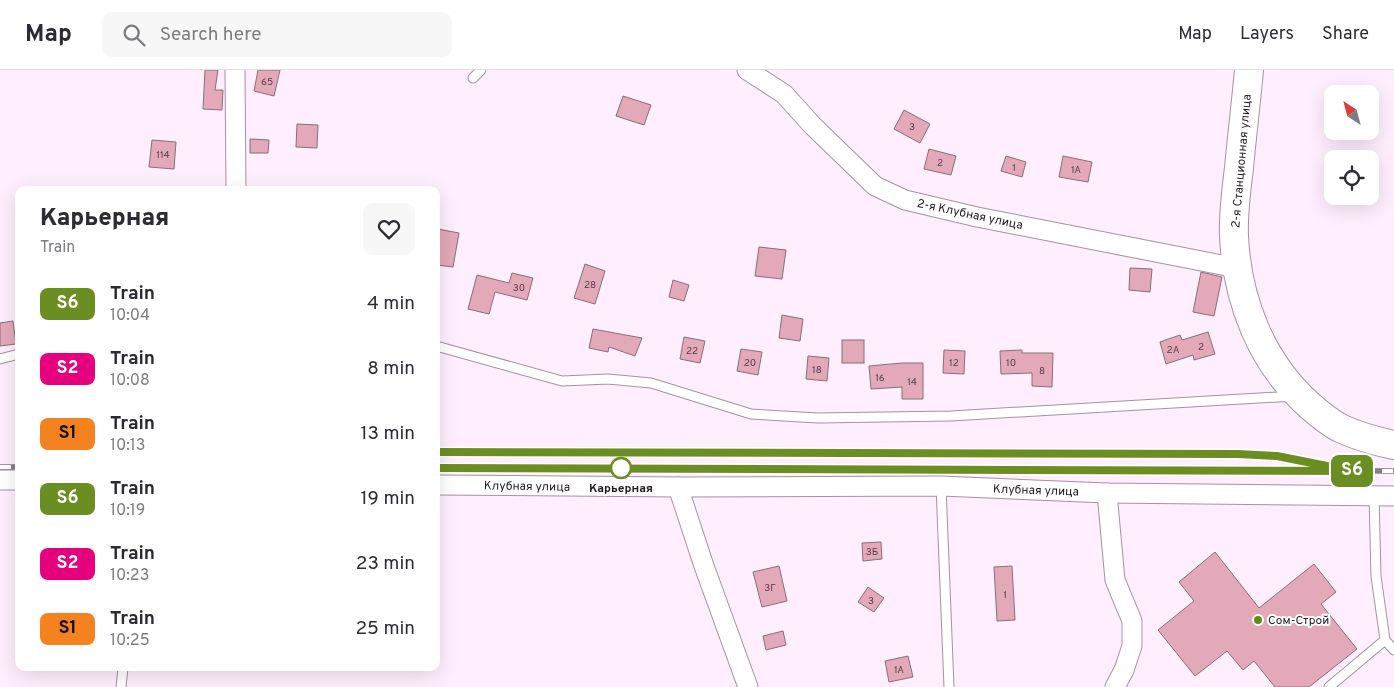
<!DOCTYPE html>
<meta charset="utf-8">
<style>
body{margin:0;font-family:Overpass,sans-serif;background:#f7f7f7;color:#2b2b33;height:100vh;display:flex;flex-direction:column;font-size:19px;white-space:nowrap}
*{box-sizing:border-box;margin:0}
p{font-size:16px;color:#7c7c81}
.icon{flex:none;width:28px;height:28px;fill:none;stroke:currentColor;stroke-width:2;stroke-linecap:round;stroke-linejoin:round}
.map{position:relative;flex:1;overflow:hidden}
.details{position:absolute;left:15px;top:116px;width:425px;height:485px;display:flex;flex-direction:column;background:#fff;border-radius:10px;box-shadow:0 5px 20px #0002}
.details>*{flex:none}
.badge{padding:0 10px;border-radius:8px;font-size:18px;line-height:32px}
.needle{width:32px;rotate:324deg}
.fabs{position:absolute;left:1324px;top:15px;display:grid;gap:10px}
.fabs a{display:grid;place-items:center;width:55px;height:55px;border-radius:10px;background:#fff;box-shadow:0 5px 20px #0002;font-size:25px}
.map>.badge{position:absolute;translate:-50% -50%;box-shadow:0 0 0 2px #fff}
.round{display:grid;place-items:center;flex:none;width:52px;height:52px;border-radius:10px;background:#f7f7f7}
.overview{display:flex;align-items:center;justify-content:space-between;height:85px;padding:0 25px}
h1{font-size:24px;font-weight:800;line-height:38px}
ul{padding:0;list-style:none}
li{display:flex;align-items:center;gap:15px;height:65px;padding:0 25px}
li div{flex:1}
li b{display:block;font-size:19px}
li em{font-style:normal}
li .badge{min-width:55px;font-weight:700;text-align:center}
header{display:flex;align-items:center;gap:30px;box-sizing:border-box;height:70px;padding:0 25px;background:#fff;border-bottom:1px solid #e1e1e2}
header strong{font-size:24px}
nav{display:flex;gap:28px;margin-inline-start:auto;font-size:18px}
.search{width:350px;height:45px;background:#f7f7f7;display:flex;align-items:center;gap:12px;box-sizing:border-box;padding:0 18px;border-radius:10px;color:#7c7c81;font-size:19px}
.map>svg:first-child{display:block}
</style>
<header>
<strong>Map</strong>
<div class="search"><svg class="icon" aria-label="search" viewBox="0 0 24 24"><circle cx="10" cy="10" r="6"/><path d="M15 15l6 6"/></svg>Search here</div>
<nav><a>Map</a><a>Layers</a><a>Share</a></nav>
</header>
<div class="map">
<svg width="1394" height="617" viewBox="0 0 1394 617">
<rect width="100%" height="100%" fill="#ffeefd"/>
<g fill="#e3a9b9" stroke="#886e75">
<polygon points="205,0 218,0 215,20 223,20 222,40 203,39"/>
<polygon points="258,0 280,0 274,26 254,21"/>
<polygon points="623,26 651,35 644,55 616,46"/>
<polygon points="904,40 930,54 920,73 894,59"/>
<polygon points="297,54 318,55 317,78 296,77"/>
<polygon points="250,69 269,70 268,83 250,83"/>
<polygon points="152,70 176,72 174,99 149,97"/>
<polygon points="929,79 956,86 951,105 924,99"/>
<polygon points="1006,86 1026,92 1022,107 1001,101"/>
<polygon points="1063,86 1092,92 1088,112 1059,107"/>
<polygon points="438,159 459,163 453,197 436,195"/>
<polygon points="759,177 786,180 782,209 755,206"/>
<polygon points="585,194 605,201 595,234 574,228"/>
<polygon points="1130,198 1152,199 1150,222 1129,220"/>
<polygon points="1201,202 1222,207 1214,246 1193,242"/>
<polygon points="512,203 533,208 527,230 495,222 489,244 468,239 477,205 509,213"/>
<polygon points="673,210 689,215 684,231 669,227"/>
<polygon points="782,245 803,249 800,271 779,268"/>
<polygon points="13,251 16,274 0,276 0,253"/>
<polygon points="593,259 642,268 635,286 609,277 608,282 589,278"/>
<polygon points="1208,262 1215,284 1194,290 1193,285 1166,294 1160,272 1180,265 1182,270"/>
<polygon points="684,267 705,271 700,293 680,289"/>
<rect x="842" y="270" width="22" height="23"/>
<polygon points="741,279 762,282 758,305 737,301"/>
<polygon points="944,280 965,281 964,304 943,303"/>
<polygon points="1022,280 1022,283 1053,283 1052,317 1032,316 1032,303 1001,304 1000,281"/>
<polygon points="808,286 829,288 827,311 806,309"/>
<polygon points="902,293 923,293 923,329 902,329 902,317 871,319 869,296"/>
<polygon points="881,472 882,489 863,491 862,473"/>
<polygon points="1215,482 1259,538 1314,494 1336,522 1321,534 1357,579 1309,617 1275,617 1254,591 1243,600 1227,581 1195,606 1158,560 1194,531 1179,512"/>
<polygon points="779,496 787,531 762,537 753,502"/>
<polygon points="1012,496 1015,550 997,551 994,497"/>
<polygon points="868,517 884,528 874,542 858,532"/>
<polygon points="783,561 786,575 766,580 763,566"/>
<polygon points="908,586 913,607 889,612 885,591"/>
</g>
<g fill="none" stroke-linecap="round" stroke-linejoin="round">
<g stroke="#a591a3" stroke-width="11">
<g id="lane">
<polyline points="473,8 481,0"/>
<polyline points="436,276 562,311 608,309 651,313 751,344 818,348 951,346 1294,326"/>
<polyline points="0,289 19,284"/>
<polyline points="941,416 949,617"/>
<polyline points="1374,425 1376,506 1385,570 1394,580"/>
<polyline points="121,617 123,598"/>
<polyline points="1329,617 1385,570"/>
</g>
</g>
<g stroke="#a591a3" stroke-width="21">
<g id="street">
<polyline points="235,0 236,120"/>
<polyline points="747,0 784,24 813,56 875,116 905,130 977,147 1237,198"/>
<polyline points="0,410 19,410"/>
<polyline points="436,415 678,417 941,416 1107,423 1394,426"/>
<polyline points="678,417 704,496 748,617"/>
<polyline points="1107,423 1115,510 1132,551 1132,576 1124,600 1115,617"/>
</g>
</g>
<g stroke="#a591a3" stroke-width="30">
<path id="primary" d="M1249,0C1246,33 1242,65 1239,98C1236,121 1233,144 1234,166C1237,230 1261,292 1309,335C1318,343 1329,352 1340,358C1357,366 1375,371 1394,375"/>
</g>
<use href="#lane" stroke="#fff" stroke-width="9"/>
<use href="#street" stroke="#fff" stroke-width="19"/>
<use href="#primary" stroke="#fff" stroke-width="28"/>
<g stroke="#8a7e89" stroke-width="5.5">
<g id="rail">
<polyline points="436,382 1239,384 1277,386 1330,396"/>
<polyline points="0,397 19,397"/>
<polyline points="436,398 1394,401"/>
</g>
</g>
<use href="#rail" stroke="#fff" stroke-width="4" stroke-dasharray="11" stroke-linecap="butt"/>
</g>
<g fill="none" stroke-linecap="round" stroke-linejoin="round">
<g stroke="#fff" stroke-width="11">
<polyline id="line" points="436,382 1238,384 1277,386 1352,401 436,398"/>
</g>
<use href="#line" stroke="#6b8e23" stroke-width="8"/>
</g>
<circle fill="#fff" stroke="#6b8e23" stroke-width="2.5" cx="621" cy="398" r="10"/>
<circle fill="#648b15" stroke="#fff" stroke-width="2" cx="1258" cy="550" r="5"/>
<g text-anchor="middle" stroke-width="4" stroke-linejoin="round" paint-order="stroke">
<g font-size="10" fill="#523d46">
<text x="267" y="15">65</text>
<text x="912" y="60">3</text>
<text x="163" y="88">114</text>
<text x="940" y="96">2</text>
<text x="1014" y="101">1</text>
<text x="1076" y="103">1А</text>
<text x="590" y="218">28</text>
<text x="519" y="221">30</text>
<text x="1201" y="280">2</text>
<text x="1173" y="283">2А</text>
<text x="692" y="284">22</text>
<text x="750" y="296">20</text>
<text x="954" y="296">12</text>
<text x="1011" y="296">10</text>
<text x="817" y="303">18</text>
<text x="1042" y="304">8</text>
<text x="880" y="311">16</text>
<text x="912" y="315">14</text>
<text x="872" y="485">3Б</text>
<text x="770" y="521">3Г</text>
<text x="1005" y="528">1</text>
<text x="871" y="534">3</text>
<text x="899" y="603">1А</text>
</g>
<g font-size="12" fill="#211920" stroke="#fff">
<text transform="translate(1241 91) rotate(-85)" y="4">2-я Станционная улица</text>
<text transform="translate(970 144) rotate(12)" y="4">2-я Клубная улица</text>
<text transform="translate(527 416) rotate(1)" y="4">Клубная улица</text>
<text transform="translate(1036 420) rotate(2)" y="4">Клубная улица</text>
</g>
<g font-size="12" font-weight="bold" fill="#211920" stroke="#fff">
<text x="621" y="422">Карьерная</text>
</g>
<g font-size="12" fill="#211920" stroke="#fff" text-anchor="start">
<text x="1268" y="554">Сом-Строй</text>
</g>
</g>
</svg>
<div class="fabs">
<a><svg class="needle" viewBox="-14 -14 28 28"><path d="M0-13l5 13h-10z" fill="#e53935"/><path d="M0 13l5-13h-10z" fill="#7c7c81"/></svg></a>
<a><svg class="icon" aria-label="locate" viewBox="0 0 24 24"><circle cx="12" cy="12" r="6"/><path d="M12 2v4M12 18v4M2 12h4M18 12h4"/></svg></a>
</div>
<b class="badge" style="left:1352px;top:401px;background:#6b8e23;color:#fff">S6</b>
<section class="details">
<div class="overview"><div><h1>Карьерная</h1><p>Train</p></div><a class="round"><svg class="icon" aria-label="heart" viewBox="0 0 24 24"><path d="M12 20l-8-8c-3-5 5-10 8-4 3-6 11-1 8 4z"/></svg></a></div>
<ul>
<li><span class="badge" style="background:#6b8e23;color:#fff">S6</span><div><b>Train</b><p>10:04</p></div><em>4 min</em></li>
<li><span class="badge" style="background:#e6007e;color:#fff">S2</span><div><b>Train</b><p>10:08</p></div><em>8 min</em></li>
<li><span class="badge" style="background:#f58220;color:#111">S1</span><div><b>Train</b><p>10:13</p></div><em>13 min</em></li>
<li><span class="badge" style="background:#6b8e23;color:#fff">S6</span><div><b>Train</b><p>10:19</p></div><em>19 min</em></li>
<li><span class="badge" style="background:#e6007e;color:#fff">S2</span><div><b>Train</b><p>10:23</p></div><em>23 min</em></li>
<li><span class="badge" style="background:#f58220;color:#111">S1</span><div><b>Train</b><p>10:25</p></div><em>25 min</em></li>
</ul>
</section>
</div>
